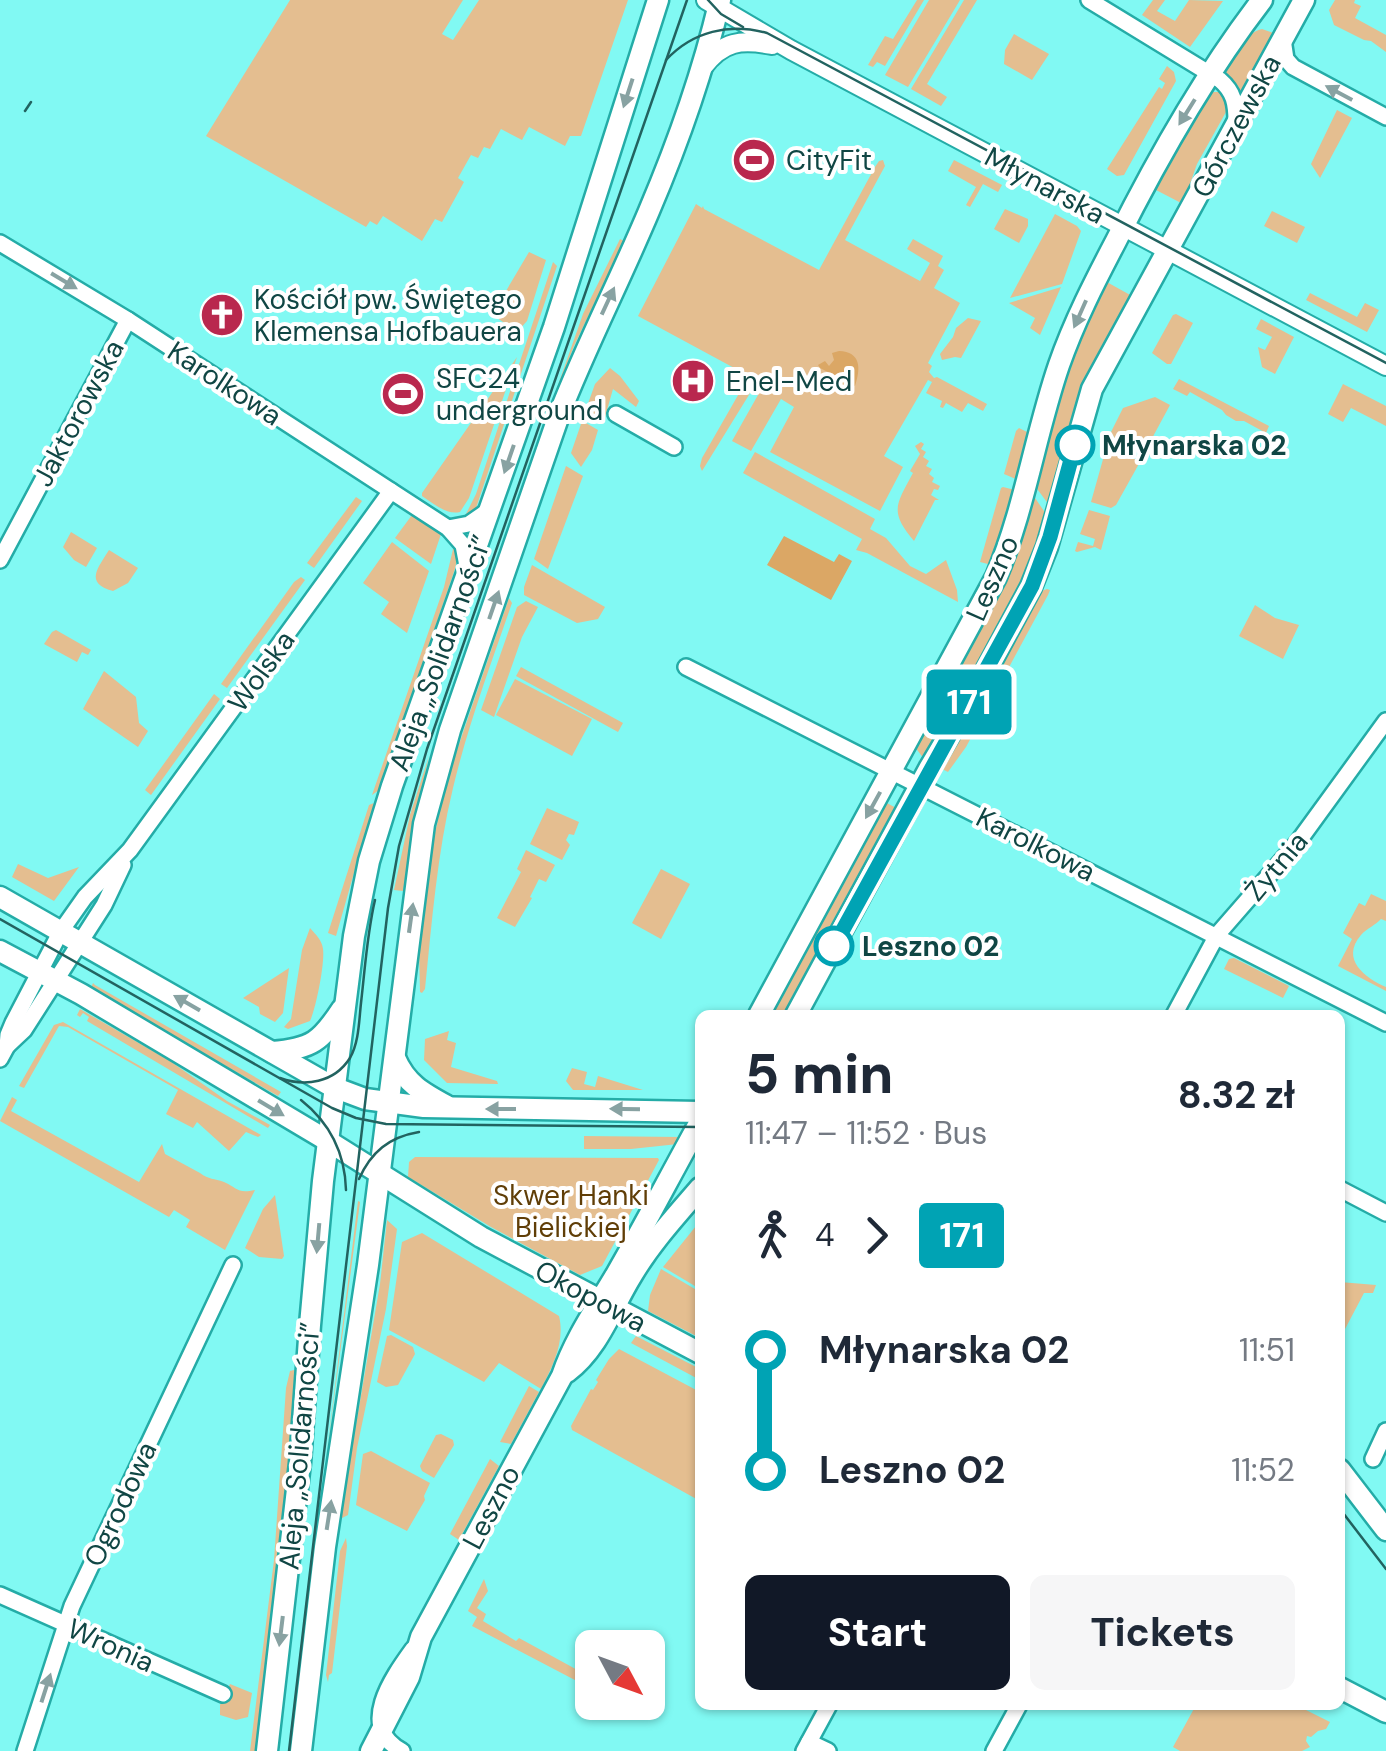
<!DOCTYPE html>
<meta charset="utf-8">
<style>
body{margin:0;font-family:"DM Sans",sans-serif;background:#f6f6f7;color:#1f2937;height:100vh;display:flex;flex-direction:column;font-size:38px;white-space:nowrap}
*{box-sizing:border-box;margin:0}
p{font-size:32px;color:#747a83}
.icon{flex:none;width:55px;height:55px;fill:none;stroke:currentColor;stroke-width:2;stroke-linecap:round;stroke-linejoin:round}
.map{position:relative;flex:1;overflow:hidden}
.details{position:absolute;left:695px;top:1010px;width:650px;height:700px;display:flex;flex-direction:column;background:#fff;border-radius:15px;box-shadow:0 2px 8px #0004}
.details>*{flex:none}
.badge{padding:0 20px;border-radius:8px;font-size:35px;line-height:65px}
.needle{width:65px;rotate:131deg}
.buttons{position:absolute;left:575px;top:1630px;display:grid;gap:20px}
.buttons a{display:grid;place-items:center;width:90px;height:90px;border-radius:15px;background:#fff;box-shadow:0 2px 8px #0004;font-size:50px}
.map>.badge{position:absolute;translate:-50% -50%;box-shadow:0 0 0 5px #fff}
.legs{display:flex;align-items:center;gap:15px;height:110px;padding:0 50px;font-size:32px}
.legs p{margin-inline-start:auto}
.head{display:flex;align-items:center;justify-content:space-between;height:170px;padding:0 50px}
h1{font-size:55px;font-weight:800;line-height:75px}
.action{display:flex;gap:20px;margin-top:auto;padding:20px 50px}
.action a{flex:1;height:115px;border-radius:15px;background:#111827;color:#fff;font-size:40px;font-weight:800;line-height:115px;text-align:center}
.action a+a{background:#f6f6f7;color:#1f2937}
ul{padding:0 50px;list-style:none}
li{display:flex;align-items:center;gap:35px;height:120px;font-size:38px}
li i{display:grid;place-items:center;width:15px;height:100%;margin:0 12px;background:currentColor}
li i::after{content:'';width:25px;height:25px;margin:-12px;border:8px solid;border-radius:50%;background:#fff}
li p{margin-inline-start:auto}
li:first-child i{background:linear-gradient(#0000 50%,currentColor 0)}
li:last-child i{background:linear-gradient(currentColor 50%,#0000 0)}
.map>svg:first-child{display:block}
</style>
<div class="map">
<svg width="1386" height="1751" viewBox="0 0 1386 1751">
<rect width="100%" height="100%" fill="#81f9f3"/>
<g fill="#e4be90">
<polygon points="290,0 463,0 442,34 453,40 479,0 628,0 581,136 570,136 565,146 529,127 522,140 501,129 490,149 484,147 478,158 471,155 458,178 464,182 442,222 435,219 422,241 383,216 377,225 370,221 366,227 206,136"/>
<polygon points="917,0 924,0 885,66 877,62 873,67 868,65 885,36 893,39"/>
<polygon points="929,0 960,0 908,87 885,75"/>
<polygon points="964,0 977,0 927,84 947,97 941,106 911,89"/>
<polygon points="1153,0 1165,0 1157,11 1175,21 1189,0 1223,1 1190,47 1142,15"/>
<polygon points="1335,0 1355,0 1354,3 1361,6 1355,18 1386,35 1386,52 1371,41 1364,40 1334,25 1329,10"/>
<path d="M1262,29L1276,34L1242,95L1238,86L1225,74C1234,58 1243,33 1262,29Z"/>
<polygon points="1014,34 1049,54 1032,80 1004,64 1005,50"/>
<polygon points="1167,66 1174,72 1176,81 1124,175 1117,176 1107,169 1159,87 1162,89 1165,83 1159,79"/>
<polygon points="1213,92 1220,92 1225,96 1226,112 1197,164 1183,204 1156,190 1190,128"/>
<polygon points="1337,110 1352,118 1320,178 1311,164"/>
<polygon points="883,160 885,166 845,240 920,281 930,263 907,249 913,239 943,256 938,266 944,270 934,288 960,303 928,363 932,366 929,372 934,378 937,377 987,404 983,411 968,403 962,412 946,403 943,408 940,407 942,401 926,393 932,382 928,380 884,456 903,467 880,511 770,452 794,407 781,399 751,451 732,441 758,395 752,390 702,471 700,466 702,458 749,376 638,316 696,204 702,208 703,206 704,209 819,270 875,167 879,161"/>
<polygon points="954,160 1002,185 998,192 983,184 970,207 966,205 976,187 948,171"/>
<polygon points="1005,209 1028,219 1028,226 1019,243 994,229"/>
<polygon points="1272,211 1305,227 1297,243 1264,226"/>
<polygon points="1055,214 1077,226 1081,231 1062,284 1010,298"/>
<polygon points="620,239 624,241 574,346 552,402 583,314"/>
<polygon points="529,252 546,260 527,321 517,332 493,315 493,313"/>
<polygon points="553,262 557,266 476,508 471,514 464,518 476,494"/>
<polygon points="1105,281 1132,296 1079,398 1049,505 1035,486 1071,361"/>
<polygon points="1061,287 1040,335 1030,328 1035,318 1009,303"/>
<polygon points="1310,293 1357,317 1365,303 1379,310 1367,332 1306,300"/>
<polygon points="1176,314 1193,323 1171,364 1167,364 1152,353 1173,315"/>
<polygon points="968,318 981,321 961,358 955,357 942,360 940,354 953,337 956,328"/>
<polygon points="1261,319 1294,337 1275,374 1262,367 1258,347 1265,350 1272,337 1256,329"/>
<path d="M517,357L469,498L460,512C446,515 434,504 422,496V493Z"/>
<polygon points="610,368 620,376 639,401 636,407 613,389 603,424 587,417 585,412 595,384"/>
<polygon points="1179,379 1269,426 1266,433 1244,421 1236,421 1226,415 1222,410 1190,392 1187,396 1173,389"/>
<polygon points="1343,384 1386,406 1386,426 1351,408 1343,422 1328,414"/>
<polygon points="1155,397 1170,405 1143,455 1115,439 1111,432 1123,408"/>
<polygon points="586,423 598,430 592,450 581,467 571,453 581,424"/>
<polygon points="1019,428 1031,434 1018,480 1004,474 1016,431"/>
<path d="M921,442L924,444L921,449L926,452L923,457L929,461L926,466L932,469L929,474L934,478L932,482L940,486L938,490L934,489L931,495L939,500H935L914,541C889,511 896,505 913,473L910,471L920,454L915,446Z"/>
<polygon points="1107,445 1140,462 1116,505 1111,508 1091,502"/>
<polygon points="755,452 875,519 870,529 886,538 910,566 926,574 946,560 957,590 958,602 867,553 856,550 862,539 743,473"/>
<polygon points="566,466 583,476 548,569 534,559"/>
<polygon points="1003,487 1015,490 992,565 980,562 1001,488"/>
<path d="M1033,495L1046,514C1022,602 970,681 924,759L915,747L1008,574Z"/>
<polygon points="356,497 362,501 314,568 307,563"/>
<polygon points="1089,510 1110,516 1101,550 1095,547 1077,552 1075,551 1078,542 1093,546 1095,539 1080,534"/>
<polygon points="412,515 441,534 431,564 395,538"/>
<polygon points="71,532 97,548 86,567 74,560 63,547"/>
<polygon points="392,542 429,571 407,633 381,614 389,602 363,583"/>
<polygon points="454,545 457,559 455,569 379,790 372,795 444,587"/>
<path d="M109,550L138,568L128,583L113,591C84,583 98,568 109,550Z"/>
<polygon points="532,565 605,607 598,619 577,623 524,595 524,587"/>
<polygon points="301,577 305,580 227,688 221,684 294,582"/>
<polygon points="1047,589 1050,590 1048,595 966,747 948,772 940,768 1039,592"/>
<path d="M509,598L512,603C491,664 468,725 453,788C437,854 432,922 425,989L422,993L420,992L419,949L433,841L441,807L454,759Z"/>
<polygon points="526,601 538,607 522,637 494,717 481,710 517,607"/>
<polygon points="1255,605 1275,618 1299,625 1283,659 1239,636"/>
<polygon points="56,630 91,650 88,655 82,652 77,662 44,644 52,632"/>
<polygon points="521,667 623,723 618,732 516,676"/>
<polygon points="104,671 136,697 139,723 148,731 138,747 83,709"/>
<polygon points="515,679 592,719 572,756 496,715"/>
<polygon points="214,694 220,699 151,795 145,790"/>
<polygon points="429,756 413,828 403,891 394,890 410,815"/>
<polygon points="885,802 898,809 787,1015 769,1015"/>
<polygon points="374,803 336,936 328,933 369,805"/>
<polygon points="547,808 579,822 574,835 569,834 566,840 570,845 562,860 530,844"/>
<polygon points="526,850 555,865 546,882 539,879 530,897 532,898 515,927 497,918 521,872 517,869"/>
<polygon points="18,864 48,878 79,867 54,901 12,877"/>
<polygon points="661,869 690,884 661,939 632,923"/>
<path d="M1371,894L1386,901V921L1381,919C1376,925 1367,928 1361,935C1340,959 1365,978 1386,987V991L1338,966L1352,939L1343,933L1359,903L1365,906Z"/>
<path d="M310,928C316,935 322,940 323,949C325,963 316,1008 310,1021L288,1029L284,1027L291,1019L302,950Z"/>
<polygon points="1234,958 1289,986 1283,998 1224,969 1229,959"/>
<polygon points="289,968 283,1013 275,1022 260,1014 259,1007 243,998"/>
<polygon points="93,983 95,985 281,1092 278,1096 91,988"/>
<polygon points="80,1009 170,1061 227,1101 270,1125 268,1128 87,1021 89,1017 83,1013 80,1017 77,1015"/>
<polygon points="63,1022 261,1135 258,1137 246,1132 229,1151 197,1122 193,1128 166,1114 178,1090 68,1027 59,1026 24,1088 19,1086 54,1025"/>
<polygon points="449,1031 447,1040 456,1043 451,1067 497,1081 498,1084 447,1083 424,1060 425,1039"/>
<polygon points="572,1068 587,1072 584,1084 595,1087 598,1076 643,1090 573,1090 566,1081"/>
<path d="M12,1097L17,1100L11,1111L139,1182L162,1144L165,1154L200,1173C209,1180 214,1178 224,1182C238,1188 237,1194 255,1190L225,1250L186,1227L190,1220L174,1210L169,1217L0,1121Z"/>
<polygon points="584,1136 682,1137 678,1144 631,1149 584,1149"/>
<polygon points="415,1157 658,1158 659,1160 602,1266 580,1275 491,1227 408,1177 409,1162"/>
<polygon points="275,1195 284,1256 282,1259 259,1257 245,1248 263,1209"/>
<polygon points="358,1201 360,1202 326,1459"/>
<polygon points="387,1220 397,1229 386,1309 357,1448 348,1515 340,1519 380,1284"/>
<polygon points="700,1221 700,1289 663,1267"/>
<path d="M422,1233L559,1316C565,1340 554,1364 541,1389L499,1363L484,1382L389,1330L402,1242Z"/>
<polygon points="661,1269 700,1292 700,1338 648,1311 650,1295"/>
<polygon points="1340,1282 1376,1285 1373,1293 1364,1293 1344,1331 1340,1326"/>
<polygon points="391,1335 413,1347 415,1354 398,1385 386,1387 377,1382 387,1336"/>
<polygon points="636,1336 700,1369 700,1380 631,1343"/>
<polygon points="619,1349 700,1392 700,1501 572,1430 571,1426 591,1389 593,1390 598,1382 596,1380 609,1359"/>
<path d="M294,1370L296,1371C289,1498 271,1624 256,1751H250L274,1560L286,1388L290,1371Z"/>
<polygon points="529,1386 539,1392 511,1444 500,1442"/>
<polygon points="441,1434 453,1440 454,1445 434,1478 422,1471 420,1466 436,1435"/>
<polygon points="371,1451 430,1483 424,1496 425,1500 407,1531 356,1505 363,1454"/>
<polygon points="490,1459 499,1466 459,1540 450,1534"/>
<polygon points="346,1538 347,1546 332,1673 329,1675 328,1682 326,1675 340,1551"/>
<polygon points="484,1579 488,1591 477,1608 486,1614 483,1621 516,1641 519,1638 592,1678 592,1689 472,1626 477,1617 468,1611"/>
<polygon points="230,1684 252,1693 248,1717 236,1720 220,1715 220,1705"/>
<polygon points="1196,1705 1296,1705 1330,1722 1326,1729 1318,1731 1311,1737 1307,1736 1306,1741 1310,1747 1302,1751 1180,1751 1173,1747"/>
</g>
<g fill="#dba765">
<path d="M839,351C861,352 861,368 855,386L820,368L818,365L825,361L829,366L834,360L832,353Z"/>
<polygon points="784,536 834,562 839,554 852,561 831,600 767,565"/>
</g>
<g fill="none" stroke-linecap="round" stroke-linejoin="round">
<g stroke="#24aca7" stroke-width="20">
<g id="minor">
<path d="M1089,0L1220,80C1234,92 1236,104 1236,122"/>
<polyline points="1283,39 1286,59 1293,67 1386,117"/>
<polyline points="0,243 128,320 448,528 463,545 467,566"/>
<polyline points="616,414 674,447"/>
<polyline points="448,528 469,524 489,510"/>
<polyline points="0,560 128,320"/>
<polyline points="686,667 1386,1023"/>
<polyline points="1174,1015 1217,935 1298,842 1386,721"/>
<polyline points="7,1046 8,1035 13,1023 61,931 85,897 130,850 391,491"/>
<polyline points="0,1059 7,1046 24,1030 104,905 123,865"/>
<polyline points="1340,1189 1386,1213"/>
<polyline points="1373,1459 1386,1431"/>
<polyline points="0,1595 223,1694"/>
<polyline points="809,1742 828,1751"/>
<polyline points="25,1751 72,1606 233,1265"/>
<path d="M402,1751C357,1727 392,1678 413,1649"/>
<polyline points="804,1751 829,1705"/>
<polyline points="994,1751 1019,1705"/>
</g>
</g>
<g stroke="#24aca7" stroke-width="22">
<g id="tertiary">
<polyline points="706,0 791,50 1386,366"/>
<path d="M703,67C723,41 741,39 772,45"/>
</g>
</g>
<g stroke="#24aca7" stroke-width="25">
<g id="secondary">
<polyline points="0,897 333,1087 365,1099 424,1107 700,1112"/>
<polyline points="0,951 81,994 328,1141 481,1237 700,1353"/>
<path d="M759,1015L996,577C1025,508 1035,435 1059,365C1074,322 1095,281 1116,241C1158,157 1205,74 1262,0"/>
<polyline points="796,1015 930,767 978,686 1031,587 1047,547 1092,389 1304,0"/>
<path d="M272,1052C312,1049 321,1041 342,1009"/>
<path d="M395,1058C406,1084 423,1093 447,1106"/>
<path d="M567,1372C599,1348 612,1307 632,1275C651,1243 676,1216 700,1188"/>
<polyline points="1340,1470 1386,1530"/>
<polyline points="1340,1688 1386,1712"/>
<polyline points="267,1751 300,1463 310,1325 323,1181 354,936 369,861 392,786 554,327 658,0"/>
<path d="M301,1751L325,1547L368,1265L424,824L450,730L559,415C586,346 620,280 649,211C678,143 703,72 720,0"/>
<path d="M371,1751L409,1677L421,1637L562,1376C575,1338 597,1307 617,1273C646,1223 672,1172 700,1122"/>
</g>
</g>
<use href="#minor" stroke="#fff" stroke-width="15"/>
<use href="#tertiary" stroke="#fff" stroke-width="18"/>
<use href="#secondary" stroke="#fff" stroke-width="20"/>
<g stroke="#226360" stroke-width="2.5">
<polyline points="708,0 721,14 743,27"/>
<path d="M666,60C693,31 729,23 767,33L1386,363"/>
<polyline points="25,111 31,102"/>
<polyline points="0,919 332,1108 356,1118 386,1124 700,1127"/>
<path d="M280,1078C305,1087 334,1083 350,1058C359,1042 359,1021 361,1003C365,969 367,934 375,900"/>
<path d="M301,1100C330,1123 345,1153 346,1190"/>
<path d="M359,1179C371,1152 389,1137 419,1132"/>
<polyline points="1340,1509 1386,1569"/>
<polyline points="289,1751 388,908 399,846 427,749 687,0"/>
</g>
</g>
<defs><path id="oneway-solid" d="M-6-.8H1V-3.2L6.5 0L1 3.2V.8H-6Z" transform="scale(2.5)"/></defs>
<g fill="#88a2a2">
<use href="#oneway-solid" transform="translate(628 93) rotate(108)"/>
<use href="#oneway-solid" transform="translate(1339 93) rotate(-152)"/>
<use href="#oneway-solid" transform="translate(1187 112) rotate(122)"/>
<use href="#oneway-solid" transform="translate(64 281) rotate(31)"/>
<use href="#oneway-solid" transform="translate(608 301) rotate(-65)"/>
<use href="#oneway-solid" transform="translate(1080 314) rotate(114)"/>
<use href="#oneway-solid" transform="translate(509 459) rotate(109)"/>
<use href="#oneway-solid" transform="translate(494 605) rotate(-71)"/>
<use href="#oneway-solid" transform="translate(873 805) rotate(119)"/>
<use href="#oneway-solid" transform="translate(411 918) rotate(-82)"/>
<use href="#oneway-solid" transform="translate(187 1003) rotate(-150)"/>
<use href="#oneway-solid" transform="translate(271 1108) rotate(31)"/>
<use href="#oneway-solid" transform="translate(501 1109) rotate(180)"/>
<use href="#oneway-solid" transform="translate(625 1109) rotate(-179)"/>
<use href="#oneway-solid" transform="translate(318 1238) rotate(95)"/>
<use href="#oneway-solid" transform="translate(329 1515) rotate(-81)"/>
<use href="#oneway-solid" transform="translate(281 1631) rotate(97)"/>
<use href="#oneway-solid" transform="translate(46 1688) rotate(-72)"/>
</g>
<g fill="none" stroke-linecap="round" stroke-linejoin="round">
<g stroke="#fff" stroke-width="22">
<polyline id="line-1" points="834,946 1032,586 1050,537 1075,445"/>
</g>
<use href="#line-1" stroke="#00a3b4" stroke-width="15"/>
</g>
<defs>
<g id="stadium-disc" transform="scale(2.25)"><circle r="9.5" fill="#b9284e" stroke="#fff"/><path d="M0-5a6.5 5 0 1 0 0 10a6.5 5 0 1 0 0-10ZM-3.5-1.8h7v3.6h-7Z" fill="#fff"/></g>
<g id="church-disc" transform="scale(2.25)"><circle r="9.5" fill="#b9284e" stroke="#fff"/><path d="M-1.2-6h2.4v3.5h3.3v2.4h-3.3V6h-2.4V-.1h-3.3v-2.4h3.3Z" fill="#fff"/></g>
<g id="hospital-disc" transform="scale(2.25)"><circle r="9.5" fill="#b9284e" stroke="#fff"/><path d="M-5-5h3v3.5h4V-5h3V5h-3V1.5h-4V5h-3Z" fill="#fff"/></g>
</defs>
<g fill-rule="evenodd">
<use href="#stadium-disc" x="754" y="160"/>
<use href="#church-disc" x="222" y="315"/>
<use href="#hospital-disc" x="693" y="381"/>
<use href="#stadium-disc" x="403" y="394"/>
</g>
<g fill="#fff" stroke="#00a3b4" stroke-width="5">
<circle cx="1075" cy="445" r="18"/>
<circle cx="834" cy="946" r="18"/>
</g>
<g text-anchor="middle" stroke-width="8" stroke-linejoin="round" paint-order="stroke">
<g font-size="28" fill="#104644" stroke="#fff">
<text transform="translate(1236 126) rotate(-62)" y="10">Górczewska</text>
<text transform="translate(1045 185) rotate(28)" y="10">Młynarska</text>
<text transform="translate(225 383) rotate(33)" y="10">Karolkowa</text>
<text transform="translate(78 413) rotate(-62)" y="10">Jaktorowska</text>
<text transform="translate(992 578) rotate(-66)" y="10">Leszno</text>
<text transform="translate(440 653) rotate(-70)" y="10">Aleja „Solidarności”</text>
<text transform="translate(261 671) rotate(-54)" y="10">Wolska</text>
<text transform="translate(1036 844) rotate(27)" y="10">Karolkowa</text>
<text transform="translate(1276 866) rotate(-50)" y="10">Żytnia</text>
<text transform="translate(591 1296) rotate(28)" y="10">Okopowa</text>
<text transform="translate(299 1446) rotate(-85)" y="10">Aleja „Solidarności”</text>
<text transform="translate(120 1504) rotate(-65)" y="10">Ogrodowa</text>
<text transform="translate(491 1507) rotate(-62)" y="10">Leszno</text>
<text transform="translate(111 1645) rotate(24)" y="10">Wronia</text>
</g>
<g font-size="28" fill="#104644" stroke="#fff" text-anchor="start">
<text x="786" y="170">CityFit</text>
<text x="254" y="309">Kościół pw. Świętego<tspan x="254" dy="32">Klemensa Hofbauera</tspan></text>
<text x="436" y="388">SFC24<tspan x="436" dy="32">underground</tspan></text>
<text x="726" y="391">Enel-Med</text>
</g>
<g font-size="28" font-weight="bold" fill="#104644" stroke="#fff" text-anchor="start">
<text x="1102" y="455">Młynarska 02</text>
<text x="862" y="956">Leszno 02</text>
</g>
<g font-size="28" fill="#603e07" stroke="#fff">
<text x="571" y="1205">Skwer Hanki<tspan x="571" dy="32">Bielickiej</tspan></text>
</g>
</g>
</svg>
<div class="buttons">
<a><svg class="needle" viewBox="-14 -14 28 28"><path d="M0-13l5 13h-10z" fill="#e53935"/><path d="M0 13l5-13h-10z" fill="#747a83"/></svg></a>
</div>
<b class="badge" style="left:969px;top:702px;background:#00a3b4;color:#fff">171</b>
<section class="details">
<div class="head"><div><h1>5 min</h1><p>11:47 – 11:52 · Bus</p></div><b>8.32 zł</b></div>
<div class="legs"><svg class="icon" aria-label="walk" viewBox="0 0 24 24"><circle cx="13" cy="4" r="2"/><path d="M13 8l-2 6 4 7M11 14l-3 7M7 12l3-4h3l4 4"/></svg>4<svg class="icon" aria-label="forward" viewBox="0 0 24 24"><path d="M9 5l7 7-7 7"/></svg><b class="badge" style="background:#00a3b4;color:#fff">171</b></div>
<ul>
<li><i style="color:#00a3b4"></i><b>Młynarska 02</b><p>11:51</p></li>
<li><i style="color:#00a3b4"></i><b>Leszno 02</b><p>11:52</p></li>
</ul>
<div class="action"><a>Start</a><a>Tickets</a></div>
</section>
</div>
